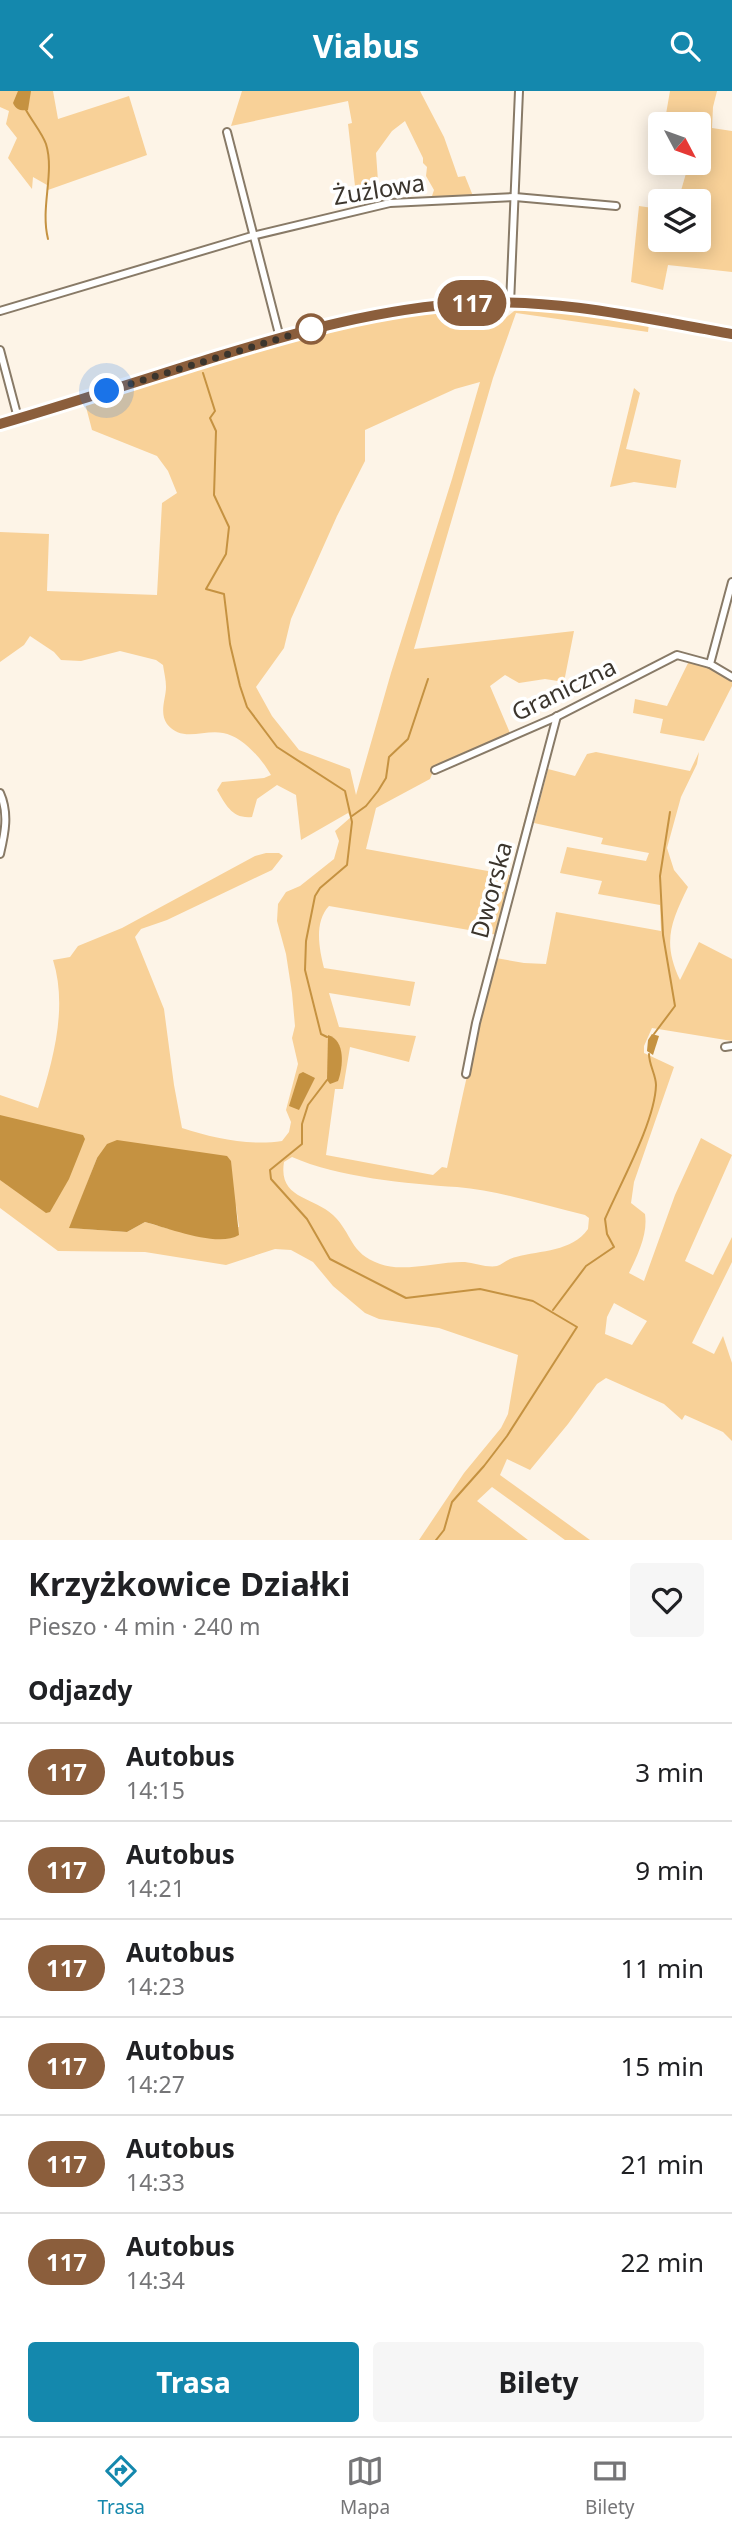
<!DOCTYPE html>
<html lang="pl">
<meta charset="utf-8">
<style>
body{margin:0;font-family:"Noto Sans",sans-serif;background:#f6f6f6;color:#202124;height:100vh;display:flex;flex-direction:column;font-size:26px;white-space:nowrap}
*{box-sizing:border-box;margin:0}
p{font-size:23px;color:#757577}
.icon{flex:none;width:38px;height:38px;fill:none;stroke:currentColor;stroke-width:2;stroke-linecap:round;stroke-linejoin:round}
.map{position:relative;height:1449px;overflow:hidden}
.side{display:flex;flex-direction:column;background:#fff;flex:1}
.side>*{flex:none}
.badge{padding:0 14px;border-radius:23px;font-size:24px;line-height:46px}
.needle{width:46px;rotate:131deg}
.buttons{position:absolute;left:648px;top:21px;display:grid;gap:14px}
.buttons a{display:grid;place-items:center;width:63px;height:63px;border-radius:7px;background:#fff;box-shadow:0 4px 18px #0003;font-size:35px}
.you{position:absolute;width:35px;height:35px;margin:-18px;border:5px solid #fff;border-radius:50%;background:#1a73e8;box-shadow:0 0 0 10px #1a73e833}
.map>.badge{position:absolute;translate:-50% -50%;box-shadow:0 0 0 4px #fff}
h2{padding:0 28px;font-size:26px;line-height:63px}
.round{display:grid;place-items:center;flex:none;width:74px;height:74px;border-radius:7px;background:#f6f6f6}
.head{display:flex;align-items:center;justify-content:space-between;height:119px;padding:0 28px}
h1{font-size:33px;font-weight:700;line-height:52px}
.action{display:flex;gap:14px;margin-top:auto;padding:14px 28px}
.action a{flex:1;height:80px;border-radius:7px;background:#1488ad;color:#fff;font-size:28px;font-weight:700;line-height:80px;text-align:center}
.action a+a{background:#f6f6f6;color:#202124}
ul{padding:0;list-style:none}
li{display:flex;align-items:center;gap:21px;height:98px;padding:0 28px;border-top:2px solid #e0e0e0}
li div{flex:1}
li b{display:block;font-size:26px}
li em{font-style:normal}
li .badge{min-width:77px;font-weight:700;text-align:center}
header{display:flex;justify-content:space-between;align-items:center;height:91px;padding:0 28px;background:#1488ad;color:#fff;font-size:32px;font-weight:700}
.tabs{display:flex;justify-content:space-around;align-items:center;height:98px;border-top:2px solid #e0e0e0;background:#fff;font-size:19px;color:#757577}
.tabs a{display:grid;justify-items:center;gap:4px}
.tabs .on{color:#1488ad}
.map>svg:first-child{display:block}
</style>
<header><svg class="icon" aria-label="back" viewBox="0 0 24 24"><path d="M15 5l-7 7 7 7"/></svg>Viabus<svg class="icon" aria-label="search" viewBox="0 0 24 24"><circle cx="10" cy="10" r="6"/><path d="M15 15l6 6"/></svg></header>
<div class="map">
<svg width="732" height="1449" viewBox="0 0 732 1449">
<rect width="100%" height="100%" fill="#fdf4e7"/>
<g fill="#f8d198" fill-rule="evenodd">
<polygon points="0,0 53,0 58,28 129,5 147,64 48,99 47,94 33,86 32,98 8,67 17,47 6,33 9,20 0,16"/>
<polygon points="242,0 420,0 444,46 458,86 465,85 473,105 436,108 432,105 434,99 426,85 427,76 423,72 423,67 405,30 392,40 376,62 378,90 355,95 348,33 352,32 348,10 231,35"/>
<polygon points="670,0 717,0 713,16 712,37 732,40 732,181 668,174 663,199 631,191 639,115 660,118 660,149 698,149 698,110 678,110 689,72 698,72 700,29 666,23"/>
<path d="M519,216L599,223L649,232L648,241L516,222L493,287L414,558L574,540L564,591L545,588L519,592L505,584L490,595L510,642L436,674L430,688L376,717L366,758L510,784L536,685L540,686L498,844L329,815C314,831 319,857 324,877L415,891L410,915L329,902L339,936L416,945L409,971L350,956L343,998H335L326,1064L433,1084L442,1076L447,1077C462,1006 477,937 496,867L524,872L546,873L556,821L661,840L660,814L598,803L602,790L560,782L567,756L646,770L649,762L601,753L603,747L534,732L548,678L575,685L587,663L596,661L690,680L699,661L697,673L681,706L667,757L674,779L688,796C671,831 662,851 680,889L699,851L732,868V950L652,937L644,955V962L674,976L634,1091L631,1112L645,1123C648,1143 638,1163 629,1182L644,1190L675,1104L701,1047L732,1064L685,1170L713,1184L732,1146V1171L692,1252L714,1263L723,1245L732,1272V1350L723,1341L685,1324L682,1329L664,1313L606,1287L597,1293L568,1333L530,1379L507,1368L500,1384L590,1449H565L492,1396L477,1410L528,1449H419L464,1382L501,1337L508,1323L518,1264L439,1237L379,1228L365,1222L333,1195L313,1171L291,1159L275,1158L226,1174L145,1161L58,1160L0,1117V1004L38,1017C53,970 68,917 53,869L70,866L78,855L122,837L255,765L266,762H279L283,765L272,779L167,829L141,838L135,846L164,918L174,994L182,1037C213,1047 249,1055 282,1050L289,1041L291,1031L286,1019L298,973L292,947L295,935L292,902L286,863L277,830L278,813L286,801L300,795L334,768L339,750L335,740L351,726L348,722L301,749L296,704L277,694L257,708L252,726C232,728 226,714 217,699L222,691L264,687L271,684C262,668 242,645 223,642C204,638 182,652 167,633C159,622 166,607 166,596C166,589 164,581 163,574L156,569L120,560L81,570L61,569L54,561L30,545L24,554L0,571V441L49,443L47,500L157,504L162,412L177,402L168,380L157,365L92,339L85,312L328,239L444,219L478,218L495,229H503ZM480,291L452,388L391,582L356,704L350,678L299,659L272,625L256,596L284,557L291,528L337,425L365,370V339L455,298ZM292,1066C337,1086 408,1093 457,1096C500,1100 544,1114 585,1124L589,1127L588,1138C572,1161 541,1159 516,1166C509,1167 503,1173 497,1175C488,1177 474,1172 465,1171C440,1170 403,1182 380,1173C349,1162 353,1143 333,1124C313,1105 278,1108 284,1071ZM97,1067L236,1115L239,1136L169,1138L145,1131L127,1141L70,1137ZM614,1212L647,1230L632,1254L605,1243L607,1226Z"/>
<polygon points="634,297 640,302 626,358 681,369 676,397 634,391 610,396"/>
<polygon points="689,570 711,577 732,588 732,595 704,650 660,642 663,628 633,622 635,608 667,615"/>
</g>
<g fill="#c59241">
<path d="M18,0H31L28,19C21,20 16,19 13,12Z"/>
<polygon points="652,943 659,945 653,964 647,960 648,949"/>
<path d="M328,944C346,949 343,977 338,990L330,993L327,989Z"/>
<polygon points="303,981 315,987 299,1019 289,1015 299,983"/>
<polygon points="0,1024 83,1044 85,1048 69,1088 50,1121 46,1122 0,1089"/>
<path d="M117,1049L227,1065L231,1070L239,1144C218,1157 168,1137 145,1131L127,1141L69,1137L97,1067L107,1053Z"/>
</g>
<g fill="none" stroke-linecap="round" stroke-linejoin="round">
<g stroke="#c59241" stroke-width="2">
<path d="M26,19C32,30 42,42 46,53C55,82 40,116 48,148"/>
<polyline points="203,282 215,320 210,327 216,340 214,404 229,436 226,463 206,498 224,503 230,553 240,595 247,616 277,656 345,700 352,731 347,774 320,797 315,805 306,850 305,879 321,943 327,946"/>
<polyline points="352,725 366,715 378,700 386,687 389,666 408,648 428,588"/>
<polyline points="654,943 675,915 663,844 660,785 670,721"/>
<polyline points="327,989 308,1014 302,1033 302,1053 270,1079 271,1088 307,1128 330,1168 406,1207 480,1198 533,1210 577,1236 507,1345 484,1375 452,1411 444,1439 436,1449"/>
<path d="M553,1219L586,1175L614,1156L607,1143L605,1128C620,1093 655,1031 656,994C656,984 649,974 649,963"/>
</g>
<g stroke="#887a67" stroke-width="10">
<g id="minor">
<polyline points="227,41 280,247"/>
<polyline points="510,213 519,0"/>
<polyline points="0,220 252,145 390,112 515,106 616,115"/>
<polyline points="0,259 18,327"/>
<polyline points="732,491 710,573 732,586"/>
<polyline points="435,679 554,627 677,564 710,573"/>
<path d="M0,702C9,722 5,742 0,763"/>
<polyline points="725,956 732,955"/>
<polyline points="466,983 476,932 557,625"/>
</g>
</g>
<g stroke="#887a67" stroke-width="12">
<path id="secondary" d="M0,333C71,312 142,289 212,267C297,241 381,217 470,212C558,207 646,228 732,243"/>
</g>
<use href="#minor" stroke="#fff" stroke-width="6"/>
<use href="#secondary" stroke="#fff" stroke-width="9"/>
</g>
<g fill="none" stroke-linecap="round" stroke-linejoin="round">
<g stroke="#fff" stroke-width="16">
<path id="line" d="M0,333C71,312 142,289 212,267C297,241 381,217 470,212C558,207 646,228 732,243"/>
</g>
<use href="#line" stroke="#8b5e3c" stroke-width="10"/>
<polyline stroke="#3b352d" stroke-width="7" stroke-dasharray="0 12.6" points="107,300 311,238"/>
</g>
<circle fill="#fff" stroke="#8b5e3c" stroke-width="3.5" cx="311" cy="238" r="14"/>
<g text-anchor="middle" stroke-width="7" stroke-linejoin="round" paint-order="stroke">
<g font-size="24" fill="#3b352d" stroke="#fff">
<text transform="translate(379 99) rotate(-9)" y="8">Żużlowa</text>
<text transform="translate(564 599) rotate(-26)" y="8">Graniczna</text>
<text transform="translate(492 799) rotate(-75)" y="8">Dworska</text>
</g>
</g>
</svg>
<div class="buttons">
<a><svg class="needle" viewBox="-14 -14 28 28"><path d="M0-13l5 13h-10z" fill="#e53935"/><path d="M0 13l5-13h-10z" fill="#757577"/></svg></a>
<a><svg class="icon" aria-label="layers" viewBox="0 0 24 24"><path d="M12 4l9 5-9 5-9-5zM3 14l9 5 9-5"/></svg></a>
</div>
<div class="you" style="left:107px;top:300px"></div>
<b class="badge" style="left:472px;top:212px;background:#8b5e3c;color:#fff">117</b>
</div>
<section class="side">
<div class="head"><div><h1>Krzyżkowice Działki</h1><p>Pieszo · 4 min · 240 m</p></div><a class="round"><svg class="icon" aria-label="heart" viewBox="0 0 24 24"><path d="M12 20l-8-8c-3-5 5-10 8-4 3-6 11-1 8 4z"/></svg></a></div>
<h2>Odjazdy</h2>
<ul>
<li><span class="badge" style="background:#8b5e3c;color:#fff">117</span><div><b>Autobus</b><p>14:15</p></div><em>3 min</em></li>
<li><span class="badge" style="background:#8b5e3c;color:#fff">117</span><div><b>Autobus</b><p>14:21</p></div><em>9 min</em></li>
<li><span class="badge" style="background:#8b5e3c;color:#fff">117</span><div><b>Autobus</b><p>14:23</p></div><em>11 min</em></li>
<li><span class="badge" style="background:#8b5e3c;color:#fff">117</span><div><b>Autobus</b><p>14:27</p></div><em>15 min</em></li>
<li><span class="badge" style="background:#8b5e3c;color:#fff">117</span><div><b>Autobus</b><p>14:33</p></div><em>21 min</em></li>
<li><span class="badge" style="background:#8b5e3c;color:#fff">117</span><div><b>Autobus</b><p>14:34</p></div><em>22 min</em></li>
</ul>
<div class="action"><a>Trasa</a><a>Bilety</a></div>
</section>
<nav class="tabs">
<a class="on"><svg class="icon" aria-label="directions" viewBox="0 0 24 24"><path d="M12 3l9 9-9 9-9-9zM9 14v-3h6M13 9l2 2-2 2"/></svg>Trasa</a>
<a><svg class="icon" aria-label="map" viewBox="0 0 24 24"><path d="M3 6l6-2 6 2 6-2v14l-6 2-6-2-6 2zM9 4v14M15 6v14"/></svg>Mapa</a>
<a><svg class="icon" aria-label="tickets" viewBox="0 0 24 24"><path d="M3 7h18v10H3zM15 7v10"/></svg>Bilety</a>
</nav>
